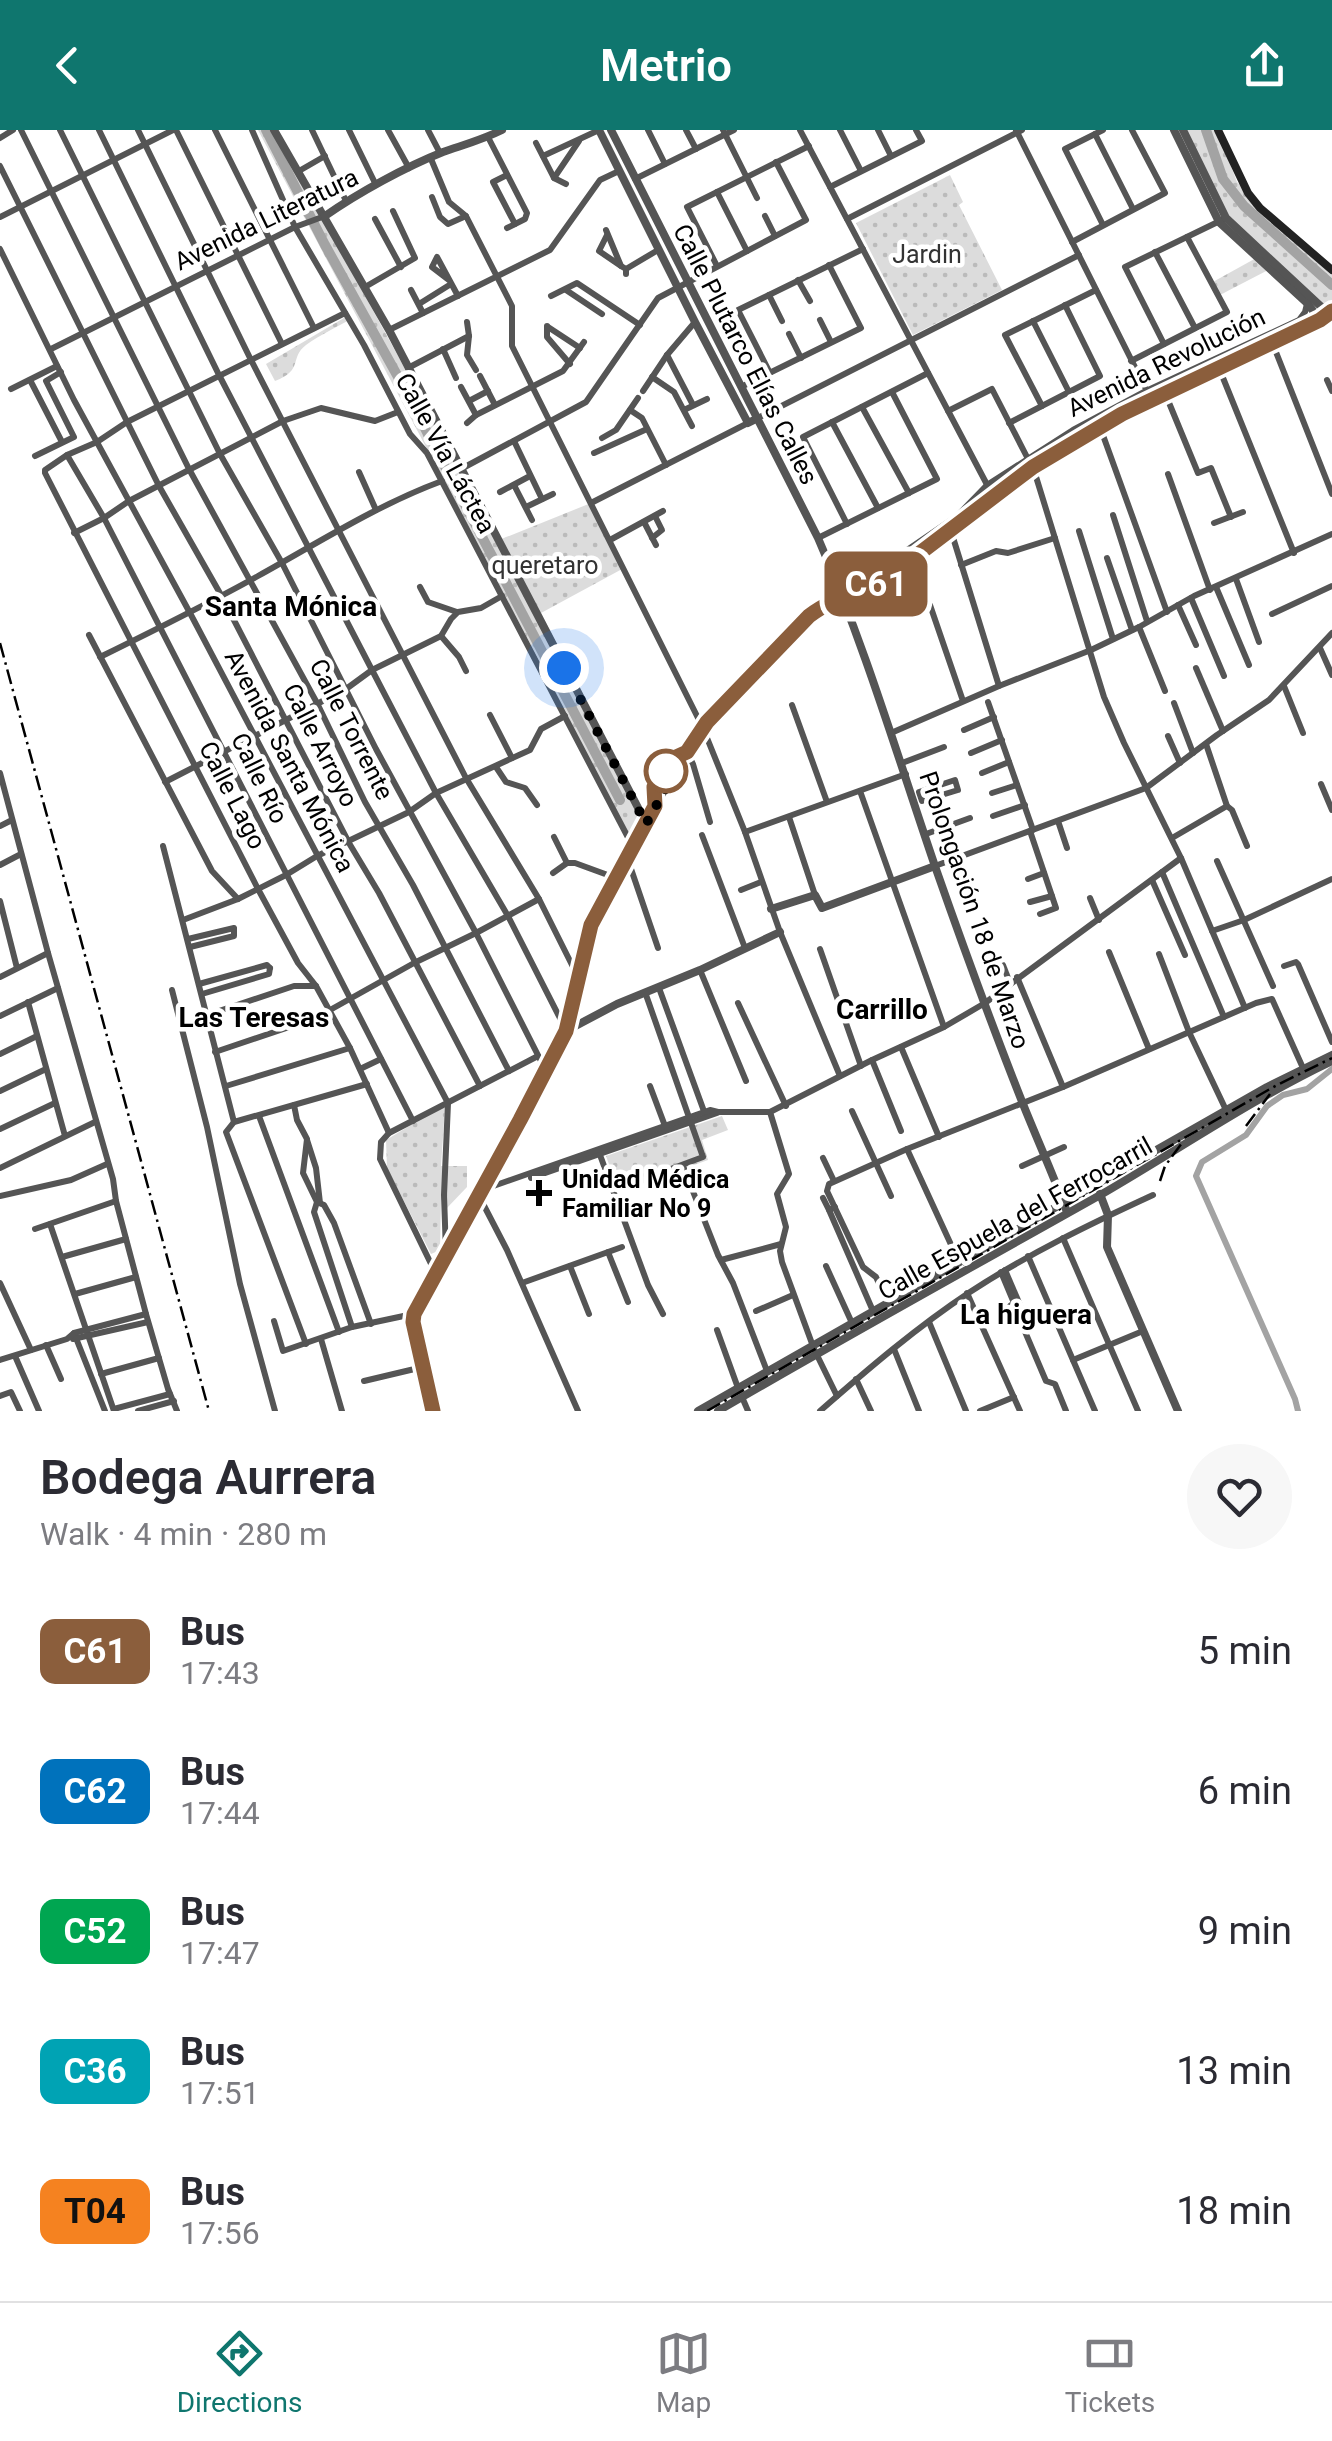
<!DOCTYPE html>
<meta charset="utf-8">
<style>
body{margin:0;font-family:Roboto,sans-serif;background:#f7f7f7;color:#2b2b33;height:100vh;display:flex;flex-direction:column;font-size:38px;white-space:nowrap}
*{box-sizing:border-box;margin:0}
p{font-size:32px;color:#7c7c81}
.icon{flex:none;width:55px;height:55px;fill:none;stroke:currentColor;stroke-width:2;stroke-linecap:round;stroke-linejoin:round}
.map{position:relative;height:1281px;overflow:hidden}
.sheet{display:flex;flex-direction:column;background:#fff;flex:1}
.sheet>*{flex:none}
.badge{padding:0 20px;border-radius:15px;font-size:35px;line-height:65px}
.you{position:absolute;width:50px;height:50px;margin:-25px;border:8px solid #fff;border-radius:50%;background:#1a73e8;box-shadow:0 0 0 15px #1a73e833}
.map>.badge{position:absolute;translate:-50% -50%;box-shadow:0 0 0 5px #fff}
.round{display:grid;place-items:center;flex:none;width:105px;height:105px;border-radius:52px;background:#f7f7f7}
.overview{display:flex;align-items:center;justify-content:space-between;height:170px;padding:0 40px}
h1{font-size:48px;font-weight:600;line-height:75px}
ul{padding:0;list-style:none}
li{display:flex;align-items:center;gap:30px;height:140px;padding:0 40px}
li div{flex:1}
li b{display:block;font-size:38px}
li em{font-style:normal}
li .badge{min-width:110px;font-weight:700;text-align:center}
header{display:flex;justify-content:space-between;align-items:center;height:130px;padding:0 40px;background:#0f766e;color:#fff;font-size:45px;font-weight:600}
.menu{display:flex;justify-content:space-around;align-items:center;height:140px;border-top:2px solid #e1e1e2;background:#fff;font-size:28px;color:#7c7c81}
.menu a{display:grid;justify-items:center;gap:5px}
.menu .on{color:#0f766e}
.map>svg:first-child{display:block}
</style>
<header><svg class="icon" aria-label="back" viewBox="0 0 24 24"><path d="M15 5l-7 7 7 7"/></svg>Metrio<svg class="icon" aria-label="share" viewBox="0 0 24 24"><path d="M12 15V3M7 8l5-5 5 5M5 13v7h14v-7"/></svg></header>
<div class="map">
<svg width="1332" height="1281" viewBox="0 0 1332 1281">
<defs>
<pattern id="park-dots" width="8" height="8" patternUnits="userSpaceOnUse" patternTransform="scale(2.5)"><rect width="8" height="8" fill="#dcdcdc"/><path d="M2 2h.1M6 6h.1" fill="none" stroke="#bbb" stroke-width="1.8" stroke-linecap="round"/></pattern>
</defs>
<rect width="100%" height="100%" fill="#fff"/>
<g fill="url(#park-dots)">
<polygon points="258,0 274,0 499,410 591,373 624,438 541,483 646,693 634,718 541,534"/>
<polygon points="1176,0 1217,0 1237,52 1287,100 1332,138 1332,184 1323,179 1320,183 1272,138 1218,166 1211,153 1258,127 1221,90"/>
<polygon points="950,45 963,72 959,75 1002,160 913,205 856,93"/>
<path d="M349,185L351,189C337,197 320,205 306,215C289,228 304,240 275,251L266,234Z"/>
<polygon points="441,977 445,978 441,1036 467,1036 467,1057 447,1078 447,1070 441,1070 440,1120 431,1124 387,1038 386,1010"/>
<polygon points="722,986 728,1000 702,1010 708,1030 619,1062 606,1026"/>
</g>
<g fill="none" stroke-linecap="round" stroke-linejoin="round">
<polyline stroke="#a3a3a3" stroke-width="6" points="1298,1281 1295,1269 1196,1046 1202,1032 1246,1005 1267,976 1283,965 1307,959 1332,939"/>
<g stroke="#a3a3a3" stroke-width="10">
<polyline points="266,0 325,115 397,245 620,670"/>
<polyline points="1206,0 1223,49 1244,76 1332,155"/>
</g>
<g stroke="#555" stroke-width="6">
<polyline points="21,0 189,339 317,573 365,672 413,755 509,941"/>
<polyline points="60,0 220,324 282,433 376,619 476,803 546,941"/>
<polyline points="99,0 219,245 372,540 436,663 508,786 566,900"/>
<polyline points="138,0 251,230 466,648 539,769 578,847"/>
<polyline points="176,0 282,214"/>
<polyline points="215,0 314,198"/>
<polyline points="252,0 295,97 364,215 410,304 427,323 437,342 633,717"/>
<polyline points="312,0 346,71"/>
<polyline points="349,0 376,55"/>
<polyline points="388,0 409,38"/>
<polyline points="428,0 440,23"/>
<polyline points="648,0 665,34"/>
<polyline points="686,0 696,19"/>
<polyline points="723,0 757,68"/>
<polyline points="800,0 993,366"/>
<polyline points="840,0 861,41"/>
<polyline points="878,0 891,26"/>
<polyline points="1016,0 1151,269"/>
<polyline points="1095,4 1133,79"/>
<polyline points="488,7 527,83 525,89 507,98"/>
<polyline points="0,8 13,0"/>
<polyline points="536,13 554,48 566,54"/>
<polyline points="543,26 599,0"/>
<polyline points="431,29 449,72 466,86 512,176 512,216 703,598 745,702 780,802 840,946"/>
<polyline points="0,36 159,356 221,465 349,713 379,763 480,956"/>
<polyline points="299,41 325,26"/>
<polyline points="507,45 493,52 515,94"/>
<polyline points="554,48 579,11"/>
<polyline points="635,49 734,0"/>
<polyline points="830,57 922,11 916,0"/>
<polyline points="717,62 747,121"/>
<polyline points="432,67 440,87 448,94 466,86"/>
<polyline points="765,86 775,106"/>
<polyline points="0,87 173,0"/>
<polyline points="375,89 401,137"/>
<polyline points="847,89 1022,0"/>
<polyline points="1103,95 1065,19 1103,0"/>
<polyline points="606,100 621,136 626,139"/>
<polyline points="607,105 599,121 621,136"/>
<polyline points="1072,112 1165,63 1132,0"/>
<polyline points="0,119 74,270 190,483 448,973 444,1065 446,1123"/>
<polyline points="1155,122 1195,198"/>
<polyline points="717,136 687,77 809,16"/>
<polyline points="626,144 626,139 658,120"/>
<polyline points="449,150 432,137 437,127 458,166"/>
<polyline points="798,150 810,171"/>
<polyline points="365,157 415,128 393,81"/>
<polyline points="411,160 423,183"/>
<polyline points="566,160 602,184"/>
<polyline points="769,165 782,191"/>
<polyline points="551,166 577,153 640,195"/>
<polyline points="419,174 451,154"/>
<polyline points="345,183 127,292 97,312 67,325 45,340 45,343 258,759 298,833 316,856 350,918 389,1003"/>
<polyline points="820,190 831,212"/>
<polyline points="1033,191 1069,262"/>
<polyline points="467,192 469,206 467,225 476,240"/>
<polyline points="547,196 547,207 570,234"/>
<polyline points="548,197 580,218"/>
<polyline points="389,200 550,120 600,50 619,41"/>
<polyline points="789,204 801,228"/>
<polyline points="1272,212 1332,364"/>
<polyline points="1164,214 1125,137 1226,88"/>
<polyline points="51,219 295,97 325,86"/>
<polyline points="443,219 456,248"/>
<polyline points="667,225 693,275"/>
<polyline points="1131,231 1227,182 1187,107"/>
<polyline points="408,238 469,206"/>
<polyline points="1219,238 1294,423"/>
<polyline points="770,243 738,180 863,119"/>
<polyline points="480,246 495,275"/>
<polyline points="652,247 674,262 692,296"/>
<polyline points="30,250 62,312"/>
<polyline points="1327,250 1332,261"/>
<polyline points="461,257 476,285"/>
<polyline points="741,257 861,198 829,135"/>
<polyline points="11,259 57,236"/>
<polyline points="643,261 667,225 695,192"/>
<polyline points="1165,263 1198,343 1211,338 1231,387"/>
<polyline points="469,271 488,261"/>
<polyline points="1042,276 1005,205 1096,160"/>
<polyline points="862,277 909,363"/>
<polyline points="630,280 642,288 666,335"/>
<polyline points="684,280 707,269"/>
<polyline points="948,281 992,259 1028,329"/>
<polyline points="756,289 1079,125"/>
<polyline points="832,292 878,378"/>
<polyline points="467,293 476,285 563,241 584,212"/>
<polyline points="1009,293 1100,246 1065,175"/>
<polyline points="1100,297 1167,482"/>
<polyline points="602,308 616,300 638,268"/>
<polyline points="514,311 542,369"/>
<polyline points="594,323 647,299"/>
<polyline points="67,325 104,388 413,991"/>
<polyline points="35,326 74,307 46,251 61,242"/>
<polyline points="1033,337 1104,567 1124,613 1181,728 1245,878"/>
<polyline points="461,339 586,272 658,168 806,90 776,32"/>
<polyline points="359,342 376,380"/>
<polyline points="1168,344 1210,460"/>
<polyline points="514,355 532,390"/>
<polyline points="500,362 530,346"/>
<polyline points="591,373 748,293"/>
<polyline points="526,377 553,364"/>
<polyline points="1113,385 1147,491"/>
<polyline points="644,392 656,415"/>
<polyline points="1214,393 1243,382"/>
<polyline points="847,394 803,307 928,243"/>
<polyline points="951,401 999,556"/>
<polyline points="1079,401 1113,509"/>
<polyline points="74,403 104,388 129,371 283,291 321,278 375,291 398,282"/>
<polyline points="652,408 662,400 655,386"/>
<polyline points="818,408 937,349 892,262"/>
<polyline points="610,410 663,381"/>
<polyline points="1107,428 1132,500"/>
<polyline points="961,435 996,421 1008,423 1055,408"/>
<polyline points="1236,449 1259,512"/>
<polyline points="420,457 428,472 457,482"/>
<polyline points="1216,457 1249,535"/>
<polyline points="839,458 869,446 957,386 987,355 1073,300 1146,261 1299,190 1305,182 1307,174"/>
<polyline points="1191,468 1224,546"/>
<polyline points="930,475 963,571"/>
<polyline points="1178,475 1196,515"/>
<polyline points="1272,484 1332,456"/>
<polyline points="1139,497 1165,561"/>
<polyline points="89,505 212,741 238,769"/>
<polyline points="441,506 459,527 466,541"/>
<polyline points="1320,518 1332,545"/>
<path d="M100,527C153,501 206,475 258,446C318,413 377,375 442,351"/>
<polyline points="1196,538 1223,601"/>
<polyline points="1284,556 1303,603"/>
<polyline points="988,572 1033,700"/>
<polyline points="1174,573 1193,623"/>
<polyline points="792,575 827,672"/>
<polyline points="490,585 512,628"/>
<polyline points="964,600 994,587"/>
<polyline points="891,603 999,556 1091,520 1139,497 1194,466 1332,404"/>
<polyline points="1168,606 1180,633"/>
<polyline points="1206,614 1227,676 1232,680 1247,716"/>
<polyline points="687,622 693,634 710,692"/>
<polyline points="971,623 1002,610"/>
<polyline points="902,633 944,617"/>
<polyline points="496,637 506,652 525,658 537,675"/>
<polyline points="0,643 48,823 113,1049 116,1071 146,1184 168,1259 177,1281"/>
<polyline points="982,643 1009,632"/>
<polygon points="955,650 958,660 922,671 919,662"/>
<polyline points="165,652 346,559 372,540 441,506 451,489 458,482 481,478 502,466"/>
<polyline points="1321,654 1332,680"/>
<polyline points="860,661 944,897"/>
<polyline points="992,663 1017,655"/>
<polyline points="993,686 1025,675"/>
<polyline points="789,687 815,765"/>
<polyline points="1058,691 1067,718"/>
<polyline points="0,696 12,690"/>
<polyline points="1030,701 1056,778 1040,784"/>
<polyline points="745,702 906,644"/>
<polyline points="926,704 970,688"/>
<polyline points="702,705 745,818"/>
<polyline points="554,707 567,733"/>
<polyline points="1172,708 1227,676"/>
<polyline points="163,716 234,992"/>
<polyline points="628,730 658,818"/>
<polyline points="1217,731 1273,856"/>
<polyline points="0,735 21,724"/>
<polyline points="935,736 1146,658 1217,605 1269,570 1332,503"/>
<polyline points="1162,742 1224,887"/>
<polyline points="553,743 567,733 575,733 616,748"/>
<polyline points="1028,749 1044,743"/>
<polyline points="1152,750 1185,825"/>
<polyline points="741,760 761,752"/>
<polyline points="1090,768 1099,790"/>
<polyline points="0,771 17,838"/>
<polyline points="1030,772 1052,766"/>
<polyline points="183,790 238,769 286,745 317,726 409,682 436,663 530,620 541,599 565,586"/>
<polyline points="1212,801 1244,790 1332,749"/>
<polyline points="188,809 234,798"/>
<polyline points="190,817 234,806 234,799"/>
<polyline points="820,819 861,936"/>
<polyline points="1109,822 1149,919"/>
<polyline points="1159,824 1189,902 1226,980"/>
<polyline points="1003,835 1010,853"/>
<polyline points="1284,836 1296,832 1298,834 1332,912"/>
<polyline points="700,840 746,951"/>
<polyline points="0,847 48,823"/>
<polyline points="1017,847 1063,957"/>
<polyline points="199,854 267,835 270,838"/>
<polyline points="659,858 705,984"/>
<polyline points="172,860 207,997 240,1154 275,1281"/>
<polyline points="645,862 703,1027 652,1046"/>
<polyline points="202,864 269,844 270,838"/>
<polyline points="28,872 65,1006"/>
<polyline points="738,873 786,976"/>
<polyline points="207,885 294,856 316,856"/>
<polyline points="0,886 58,858"/>
<polyline points="901,917 939,1007"/>
<polyline points="215,922 322,886 330,880 414,833 476,803 539,769"/>
<polyline points="0,924 37,906"/>
<polyline points="872,930 901,1001"/>
<polyline points="360,939 381,929"/>
<polyline points="226,956 350,918"/>
<polyline points="650,956 665,996"/>
<polyline points="0,961 46,939"/>
<polyline points="294,975 297,990 307,1009 303,1043 317,1072 324,1075 334,1093 371,1194"/>
<polyline points="852,981 891,1066"/>
<polyline points="770,982 789,1044 777,1064 786,1097 780,1121 782,1132 814,1219 837,1266"/>
<polyline points="259,986 339,1202"/>
<polyline points="0,999 55,973"/>
<polyline points="307,1010 316,1038 320,1073"/>
<polyline points="907,1019 959,1132"/>
<polyline points="600,1025 648,1155 663,1184"/>
<polyline points="823,1028 834,1051"/>
<polyline points="683,1036 718,1125 733,1153 767,1241"/>
<polyline points="1022,1036 1064,1017"/>
<polyline points="0,1038 95,992"/>
<polyline points="531,1048 717,983"/>
<polyline points="482,1060 710,980 718,982 770,982 872,930 944,897 985,873 1181,728"/>
<polyline points="0,1066 71,1050 107,1034"/>
<polyline points="479,1066 507,1120 578,1281"/>
<polyline points="823,1068 829,1080"/>
<polyline points="317,1072 314,1082 352,1197"/>
<polyline points="835,1077 829,1080 873,1181"/>
<polyline points="50,1094 114,1281"/>
<polyline points="35,1099 116,1071"/>
<polyline points="1063,1108 1138,1281"/>
<polyline points="608,1122 628,1172"/>
<polyline points="1028,1126 1095,1281"/>
<polyline points="62,1127 126,1109"/>
<polyline points="721,1130 781,1114"/>
<polyline points="570,1136 589,1184"/>
<polyline points="826,1136 852,1193"/>
<polyline points="1005,1140 1020,1175"/>
<polyline points="435,1142 380,1029 381,1012 389,1003 538,926"/>
<polyline points="1001,1142 1014,1173 1020,1176 1017,1183 1010,1180 1010,1176 1014,1173"/>
<polyline points="0,1153 31,1220"/>
<polyline points="522,1153 622,1117"/>
<polyline points="967,1163 1020,1281"/>
<polyline points="75,1164 136,1147"/>
<polyline points="888,1173 876,1147 863,1137 827,1061 829,1054 907,1019 1063,957 1256,873 1272,869 1303,938"/>
<polyline points="756,1181 793,1165"/>
<polyline points="1017,1183 1046,1251 1055,1254 1066,1281"/>
<polyline points="274,1191 283,1221 352,1197 413,1184"/>
<polyline points="929,1192 966,1281"/>
<polyline points="717,1200 738,1258"/>
<polyline points="74,1203 105,1281"/>
<polyline points="73,1209 148,1192"/>
<polyline points="321,1209 342,1281"/>
<polyline points="306,1214 226,1002 234,992 367,954"/>
<polyline points="46,1215 61,1249"/>
<polyline points="894,1219 919,1281"/>
<polyline points="15,1226 39,1281"/>
<polyline points="0,1230 67,1209 74,1203 146,1184"/>
<polyline points="1073,1230 1143,1201"/>
<polyline points="101,1244 159,1228"/>
<polyline points="856,1249 871,1281"/>
<polyline points="364,1251 423,1237"/>
<polyline points="0,1266 11,1262 20,1281"/>
<polyline points="742,1267 748,1281"/>
<polyline points="114,1279 170,1264"/>
<polyline points="138,1281 174,1271"/>
<path d="M820,1281C868,1239 917,1197 970,1162C1028,1124 1090,1094 1153,1065"/>
<polyline points="980,1281 1014,1267"/>
</g>
<g stroke="#555" stroke-width="8">
<polyline points="274,0 389,200 646,693"/>
<polyline points="599,0 695,192 748,293 756,289"/>
<path d="M611,0L818,408C865,516 898,628 936,739C963,816 991,893 1021,969C1036,1007 1053,1044 1067,1082"/>
<polyline points="1174,0 1219,92 1307,173 1320,190"/>
<polyline points="1183,0 1226,88 1329,184"/>
<path d="M325,86C358,63 405,37 443,22C463,15 482,10 502,0"/>
<polyline points="771,779 815,765 822,778 935,736"/>
<polyline points="566,901 617,874 700,840 780,802"/>
<polyline points="1100,1064 1108,1085 1107,1117 1178,1281"/>
<polyline points="698,1281 1267,957 1332,925"/>
<path d="M718,1281C845,1207 974,1136 1102,1064C1178,1020 1252,969 1332,931"/>
</g>
<g stroke="#222" stroke-width="8">
<polyline points="1218,0 1248,63 1260,78 1332,140"/>
<path d="M433,1281L413,1192V1184L520,990L566,901L591,795L655,676L687,621L707,592L809,486C834,467 864,460 891,445L1033,337L1122,284L1320,190L1332,182"/>
</g>
<g stroke="#000" stroke-width="2.5" stroke-dasharray="15 5 2.5 5" stroke-linecap="butt">
<polyline points="0,513 209,1281"/>
<polyline points="1246,996 1270,964"/>
<polyline points="1160,1051 1165,1036 1182,1013"/>
<polyline points="707,1281 1277,955 1332,928"/>
</g>
</g>
<g fill="none" stroke-linecap="round" stroke-linejoin="round">
<g stroke="#fff" stroke-width="22">
<path id="line" d="M433,1281L413,1192L414,1184L520,990L566,901L591,795L655,676L654,657L676,627L687,622L707,592L809,486C834,467 864,460 891,445L1033,337L1122,284L1320,190L1332,181"/>
</g>
<use href="#line" stroke="#8b5e3c" stroke-width="15"/>
<polyline stroke="#000" stroke-width="10" stroke-dasharray="0 18" points="564,538 646,694 671,649 666,641"/>
</g>
<circle fill="#fff" stroke="#8b5e3c" stroke-width="5" cx="666" cy="641" r="20"/>
<path fill="#000" stroke="#fff" stroke-width="4" d="M534 1048h10v10h10v10h-10v10h-10v-10h-10v-10h10z"/>
<g text-anchor="middle" stroke-width="9" stroke-linejoin="round" paint-order="stroke">
<g font-size="25" fill="#000" stroke="#fff">
<text transform="translate(266 89) rotate(-26)" y="9">Avenida Literatura</text>
<text transform="translate(746 224) rotate(63)" y="9">Calle Plutarco Elías Calles</text>
<text transform="translate(1166 232) rotate(-26)" y="9">Avenida Revolución</text>
<text transform="translate(446 323) rotate(61)" y="9">Calle Vía Láctea</text>
<text transform="translate(352 599) rotate(63)" y="9">Calle Torrente</text>
<text transform="translate(321 615) rotate(63)" y="9">Calle Arroyo</text>
<text transform="translate(290 631) rotate(62)" y="9">Avenida Santa Mónica</text>
<text transform="translate(260 648) rotate(64)" y="9">Calle Río</text>
<text transform="translate(233 665) rotate(63)" y="9">Calle Lago</text>
<text transform="translate(975 780) rotate(71)" y="9">Prolongación 18 de Marzo</text>
<text transform="translate(1015 1088) rotate(-29)" y="9">Calle Espuela del Ferrocarril</text>
</g>
<g font-size="25" fill="#333" stroke="#fff">
<text x="927" y="133">Jardin</text>
<text x="545" y="444">queretaro</text>
</g>
<g font-size="25" font-weight="bold" fill="#000" stroke="#fff" text-anchor="start">
<text x="562" y="1058">Unidad Médica<tspan x="562" dy="29">Familiar No 9</tspan></text>
</g>
<g font-size="28" font-weight="bold" fill="#000" stroke="#fff">
<text x="291" y="486">Santa Mónica</text>
<text x="882" y="889">Carrillo</text>
<text x="254" y="897">Las Teresas</text>
<text x="1026" y="1194">La higuera</text>
</g>
</g>
</svg>
<div class="you" style="left:564px;top:538px"></div>
<b class="badge" style="left:876px;top:454px;background:#8b5e3c;color:#fff">C61</b>
</div>
<section class="sheet">
<div class="overview"><div><h1>Bodega Aurrera</h1><p>Walk · 4 min · 280 m</p></div><a class="round"><svg class="icon" aria-label="heart" viewBox="0 0 24 24"><path d="M12 20l-8-8c-3-5 5-10 8-4 3-6 11-1 8 4z"/></svg></a></div>
<ul>
<li><span class="badge" style="background:#8b5e3c;color:#fff">C61</span><div><b>Bus</b><p>17:43</p></div><em>5 min</em></li>
<li><span class="badge" style="background:#0072bc;color:#fff">C62</span><div><b>Bus</b><p>17:44</p></div><em>6 min</em></li>
<li><span class="badge" style="background:#00a651;color:#fff">C52</span><div><b>Bus</b><p>17:47</p></div><em>9 min</em></li>
<li><span class="badge" style="background:#00a3b4;color:#fff">C36</span><div><b>Bus</b><p>17:51</p></div><em>13 min</em></li>
<li><span class="badge" style="background:#f58220;color:#111">T04</span><div><b>Bus</b><p>17:56</p></div><em>18 min</em></li>
</ul>
</section>
<nav class="menu">
<a class="on"><svg class="icon" aria-label="directions" viewBox="0 0 24 24"><path d="M12 3l9 9-9 9-9-9zM9 14v-3h6M13 9l2 2-2 2"/></svg>Directions</a>
<a><svg class="icon" aria-label="map" viewBox="0 0 24 24"><path d="M3 6l6-2 6 2 6-2v14l-6 2-6-2-6 2zM9 4v14M15 6v14"/></svg>Map</a>
<a><svg class="icon" aria-label="tickets" viewBox="0 0 24 24"><path d="M3 7h18v10H3zM15 7v10"/></svg>Tickets</a>
</nav>
